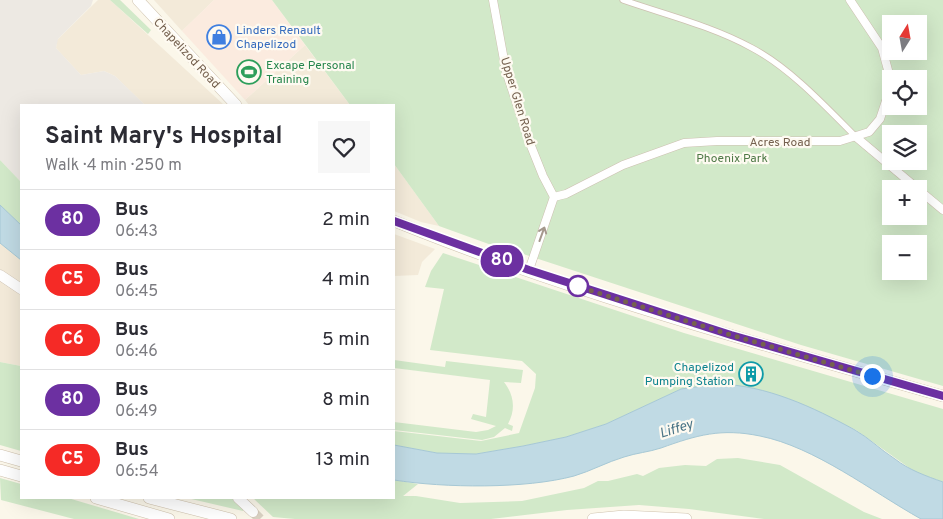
<!DOCTYPE html>
<meta charset="utf-8">
<style>
body{margin:0;font-family:Overpass,sans-serif;background:#f7f7f7;color:#2b2b33;height:100vh;display:flex;flex-direction:column;font-size:19px;white-space:nowrap}
*{box-sizing:border-box;margin:0}
p{font-size:16px;color:#7c7c81}
.icon{flex:none;width:28px;height:28px;fill:none;stroke:currentColor;stroke-width:2;stroke-linecap:round;stroke-linejoin:round}
.map{position:relative;flex:1;overflow:hidden}
.details{position:absolute;left:20px;top:104px;width:375px;height:395px;display:flex;flex-direction:column;background:#fff;border-radius:0px;box-shadow:0 5px 20px #0002}
.details>*{flex:none}
.badge{padding:0 10px;border-radius:16px;font-size:18px;line-height:32px}
.needle{width:32px;rotate:11deg}
.fabs{position:absolute;left:882px;top:15px;display:grid;gap:10px}
.fabs a{display:grid;place-items:center;width:45px;height:45px;border-radius:0px;background:#fff;box-shadow:0 5px 20px #0002;font-size:25px}
.you{position:absolute;width:25px;height:25px;margin:-12px;border:4px solid #fff;border-radius:50%;background:#1a73e8;box-shadow:0 0 0 8px #1a73e833}
.map>.badge{position:absolute;translate:-50% -50%;box-shadow:0 0 0 2px #fff}
.round{display:grid;place-items:center;flex:none;width:52px;height:52px;border-radius:0px;background:#f7f7f7}
.summary{display:flex;align-items:center;justify-content:space-between;height:85px;padding:0 25px}
h1{font-size:24px;font-weight:700;line-height:38px}
ul{padding:0;list-style:none}
li{display:flex;align-items:center;gap:15px;height:60px;padding:0 25px;border-top:1px solid #e1e1e2}
li div{flex:1}
li b{display:block;font-size:19px}
li em{font-style:normal}
li .badge{min-width:55px;font-weight:700;text-align:center}
.map>svg:first-child{display:block}
</style>
<div class="map">
<svg width="943" height="519" viewBox="0 0 943 519">
<rect width="100%" height="100%" fill="#fbf7ea"/>
<g fill="#f3ead9">
<polygon points="98,0 110,0 224,105 145,105 115,76 104,71 81,75 56,48 57,40"/>
<polygon points="154,0 214,0 182,31"/>
<polygon points="305,45 350,105 249,105 245,100"/>
<polygon points="394,164 439,226 421,222 394,211"/>
<polygon points="394,234 435,249 422,262 418,275 394,276"/>
<polygon points="0,243 21,260 21,283 0,269"/>
<polygon points="0,280 21,295 21,366 0,362"/>
</g>
<polygon fill="#fbebdf" points="214,0 272,0 305,45 245,100 182,31"/>
<polygon fill="#ede9e3" points="0,0 93,0 91,6 58,39 56,48 81,75 104,71 115,76 145,105 21,105 21,182 0,160"/>
<g fill="#d2e9c9" fill-rule="evenodd">
<polygon points="110,0 120,0 151,30 148,34"/>
<path d="M272,0H943V386L801,345L511,250L508,251L439,226L394,164V105H350ZM891,24H919V51H891ZM891,79H919V106H891ZM891,134H919V161H891ZM891,189H919V216H891ZM891,244H919V271H891Z"/>
<polygon points="0,160 21,182 21,225 0,205"/>
<polygon points="443,253 684,333 943,409 943,482 915,472 856,430 795,402 681,389 606,424 566,437 523,446 476,454 437,453 394,445 394,431 481,441 519,433 535,388 536,374 522,361 430,350 444,289 425,287 431,271"/>
<path d="M394,360L445,367L446,361L523,370L521,383L504,382C514,395 516,409 508,424L513,426L512,431L505,428L494,437L482,440L394,430V422L476,432L488,430L496,426L471,419L473,414L486,417L490,380L394,368Z"/>
<polygon points="0,362 21,366 21,451 0,445"/>
<polygon points="738,458 780,465 864,512 882,519 764,519 689,509 639,505 567,510 491,519 295,519 273,517 253,498 394,498 394,480 418,484 403,496 416,496 460,503 522,501 584,488 598,481 608,481 637,474 643,476 659,468 685,465 706,466 717,459"/>
<polygon points="0,478 21,484 21,498 68,498 139,519 74,519 1,500"/>
<polygon points="187,498 234,498 243,508 243,511"/>
</g>
<g fill="#c0dae4" stroke="#a6c8d5">
<polygon points="0,205 21,225 21,260 0,243"/>
<path d="M718,384C766,385 813,407 855,430C869,438 881,450 895,459C909,470 926,476 943,482V519H921C871,491 815,447 760,436C721,428 697,435 661,448C649,452 636,453 624,457C607,462 591,471 574,476C526,489 444,488 394,480V445L437,453L476,454L523,446L566,437L606,424L681,389Z"/>
</g>
<g fill="none" stroke-linecap="round" stroke-linejoin="round">
<polyline stroke="#dad2c3" stroke-width="10" stroke-dasharray="10 5" stroke-linecap="butt" points="253,512 260,519"/>
<g stroke="#cdc0b1" stroke-width="7">
<path id="pedestrian" d="M623,0C666,15 712,26 752,48C790,68 826,107 856,137"/>
</g>
<g stroke="#cdc0b1" stroke-width="9">
<g id="minor">
<polyline points="493,0 506,71 529,141 543,176 554,197"/>
<polyline points="856,137 918,189"/>
<polyline points="919,190 943,210"/>
<polyline points="554,197 566,194 623,165 684,143 717,141 840,141 869,132 880,119 888,95 888,70 882,48 850,0"/>
<polyline points="529,270 554,197"/>
</g>
</g>
<g stroke="#cdc0b1" stroke-width="11">
<g id="tertiary">
<polyline points="0,275 21,289"/>
<polyline points="238,498 253,512"/>
</g>
</g>
<g stroke="#cfc2ae" stroke-width="12">
<g id="secondary">
<polyline points="138,0 236,105"/>
<path d="M394,221C571,293 760,344 943,396"/>
<polyline points="0,455 21,461"/>
<polyline points="0,470 21,476"/>
<polyline points="96,498 169,519"/>
<polyline points="149,498 231,519"/>
<polyline points="593,519 624,516 686,519"/>
</g>
</g>
<use href="#pedestrian" stroke="#fff" stroke-width="5.5"/>
<use href="#minor" stroke="#fff" stroke-width="8"/>
<use href="#tertiary" stroke="#fff" stroke-width="10"/>
<use href="#secondary" stroke="#fff" stroke-width="11"/>
</g>
<defs><path id="oneway-shaft" d="M-6 0H5M1.5-3L5.5 0L1.5 3" fill="none" stroke-width="1.6" stroke-linecap="round" stroke-linejoin="round" transform="scale(1.25)"/></defs>
<use stroke="#a5988d" href="#oneway-shaft" transform="translate(542 234) rotate(-70)"/>
<g fill="none" stroke-linecap="round" stroke-linejoin="round">
<g stroke="#fff" stroke-width="11">
<polyline id="line" points="394,221 529,270 731,335 943,396"/>
</g>
<use href="#line" stroke="#6c30a1" stroke-width="8"/>
<polyline stroke="#75614f" stroke-width="5" stroke-dasharray="0 9" points="578,286 576,286 731,335 872,376"/>
</g>
<defs>
<g id="shop-ring" transform="scale(1.25)"><circle r="9.5" fill="#fefaf1" stroke="#3f7fe0" stroke-width="1.5"/><path d="M-5-2.5h2.3a2.7 3.5 0 0 1 5.4 0H5L5.5 6h-11ZM-1.5-2.5h3a1.5 2.3 0 0 0-3 0Z" fill="#3f7fe0"/></g>
<g id="stadium-ring" transform="scale(1.25)"><circle r="9.5" fill="#fefaf1" stroke="#2e9e5b" stroke-width="1.5"/><path d="M0-5a6.5 5 0 1 0 0 10a6.5 5 0 1 0 0-10ZM-3.5-1.8h7v3.6h-7Z" fill="#2e9e5b"/></g>
<g id="building-ring" transform="scale(1.25)"><circle r="9.5" fill="#fefaf1" stroke="#0f9aa8" stroke-width="1.5"/><path d="M-4-6H4V6H1V3H-1V6H-4ZM-2.5-4.3h1.7v1.8h-1.7ZM.8-4.3h1.7v1.8H.8ZM-2.5-1h1.7V.8h-1.7ZM.8-1h1.7V.8H.8Z" fill="#0f9aa8"/></g>
</defs>
<g fill-rule="evenodd">
<use href="#shop-ring" x="219" y="37"/>
<use href="#stadium-ring" x="249" y="72"/>
<use href="#building-ring" x="751" y="374"/>
</g>
<circle fill="#fff" stroke="#6c30a1" stroke-width="2.5" cx="578" cy="286" r="10"/>
<g text-anchor="middle" stroke-width="4.5" stroke-linejoin="round" paint-order="stroke">
<g font-size="12" fill="#366cbe" stroke="#fefaf1" text-anchor="start">
<text x="236" y="34">Linders Renault<tspan x="236" dy="14">Chapelizod</tspan></text>
</g>
<g font-size="12" fill="#75614f" stroke="#fefaf1">
<text transform="translate(187 53) rotate(47)" y="4">Chapelizod Road</text>
<text transform="translate(518 101) rotate(73)" y="4">Upper Glen Road</text>
<text x="780" y="146">Acres Road</text>
</g>
<g font-size="12" fill="#27864d" stroke="#fefaf1" text-anchor="start">
<text x="266" y="69">Excape Personal<tspan x="266" dy="14">Training</tspan></text>
</g>
<g font-size="12" fill="#4f7947" stroke="#fefaf1">
<text x="732" y="162">Phoenix Park</text>
</g>
<g font-size="12" fill="#0d838f" stroke="#fefaf1" text-anchor="end">
<text x="734" y="371">Chapelizod<tspan x="734" dy="14">Pumping Station</tspan></text>
</g>
<g font-size="14" font-style="italic" fill="#4a7486" stroke="#fefaf1">
<text transform="translate(676 428) rotate(-18)" y="5">Liffey</text>
</g>
</g>
</svg>
<div class="fabs">
<a><svg class="needle" viewBox="-14 -14 28 28"><path d="M0-13l5 13h-10z" fill="#e53935"/><path d="M0 13l5-13h-10z" fill="#7c7c81"/></svg></a>
<a><svg class="icon" aria-label="locate" viewBox="0 0 24 24"><circle cx="12" cy="12" r="6"/><path d="M12 2v4M12 18v4M2 12h4M18 12h4"/></svg></a>
<a><svg class="icon" aria-label="layers" viewBox="0 0 24 24"><path d="M12 4l9 5-9 5-9-5zM3 14l9 5 9-5"/></svg></a>
<a>+</a>
<a>−</a>
</div>
<div class="you" style="left:872px;top:376px"></div>
<b class="badge" style="left:502px;top:261px;background:#6c30a1;color:#fff">80</b>
<section class="details">
<div class="summary"><div><h1>Saint Mary's Hospital</h1><p>Walk · 4 min · 250 m</p></div><a class="round"><svg class="icon" aria-label="heart" viewBox="0 0 24 24"><path d="M12 20l-8-8c-3-5 5-10 8-4 3-6 11-1 8 4z"/></svg></a></div>
<ul>
<li><span class="badge" style="background:#6c30a1;color:#fff">80</span><div><b>Bus</b><p>06:43</p></div><em>2 min</em></li>
<li><span class="badge" style="background:#f52a26;color:#fff">C5</span><div><b>Bus</b><p>06:45</p></div><em>4 min</em></li>
<li><span class="badge" style="background:#f52a26;color:#fff">C6</span><div><b>Bus</b><p>06:46</p></div><em>5 min</em></li>
<li><span class="badge" style="background:#6c30a1;color:#fff">80</span><div><b>Bus</b><p>06:49</p></div><em>8 min</em></li>
<li><span class="badge" style="background:#f52a26;color:#fff">C5</span><div><b>Bus</b><p>06:54</p></div><em>13 min</em></li>
</ul>
</section>
</div>
